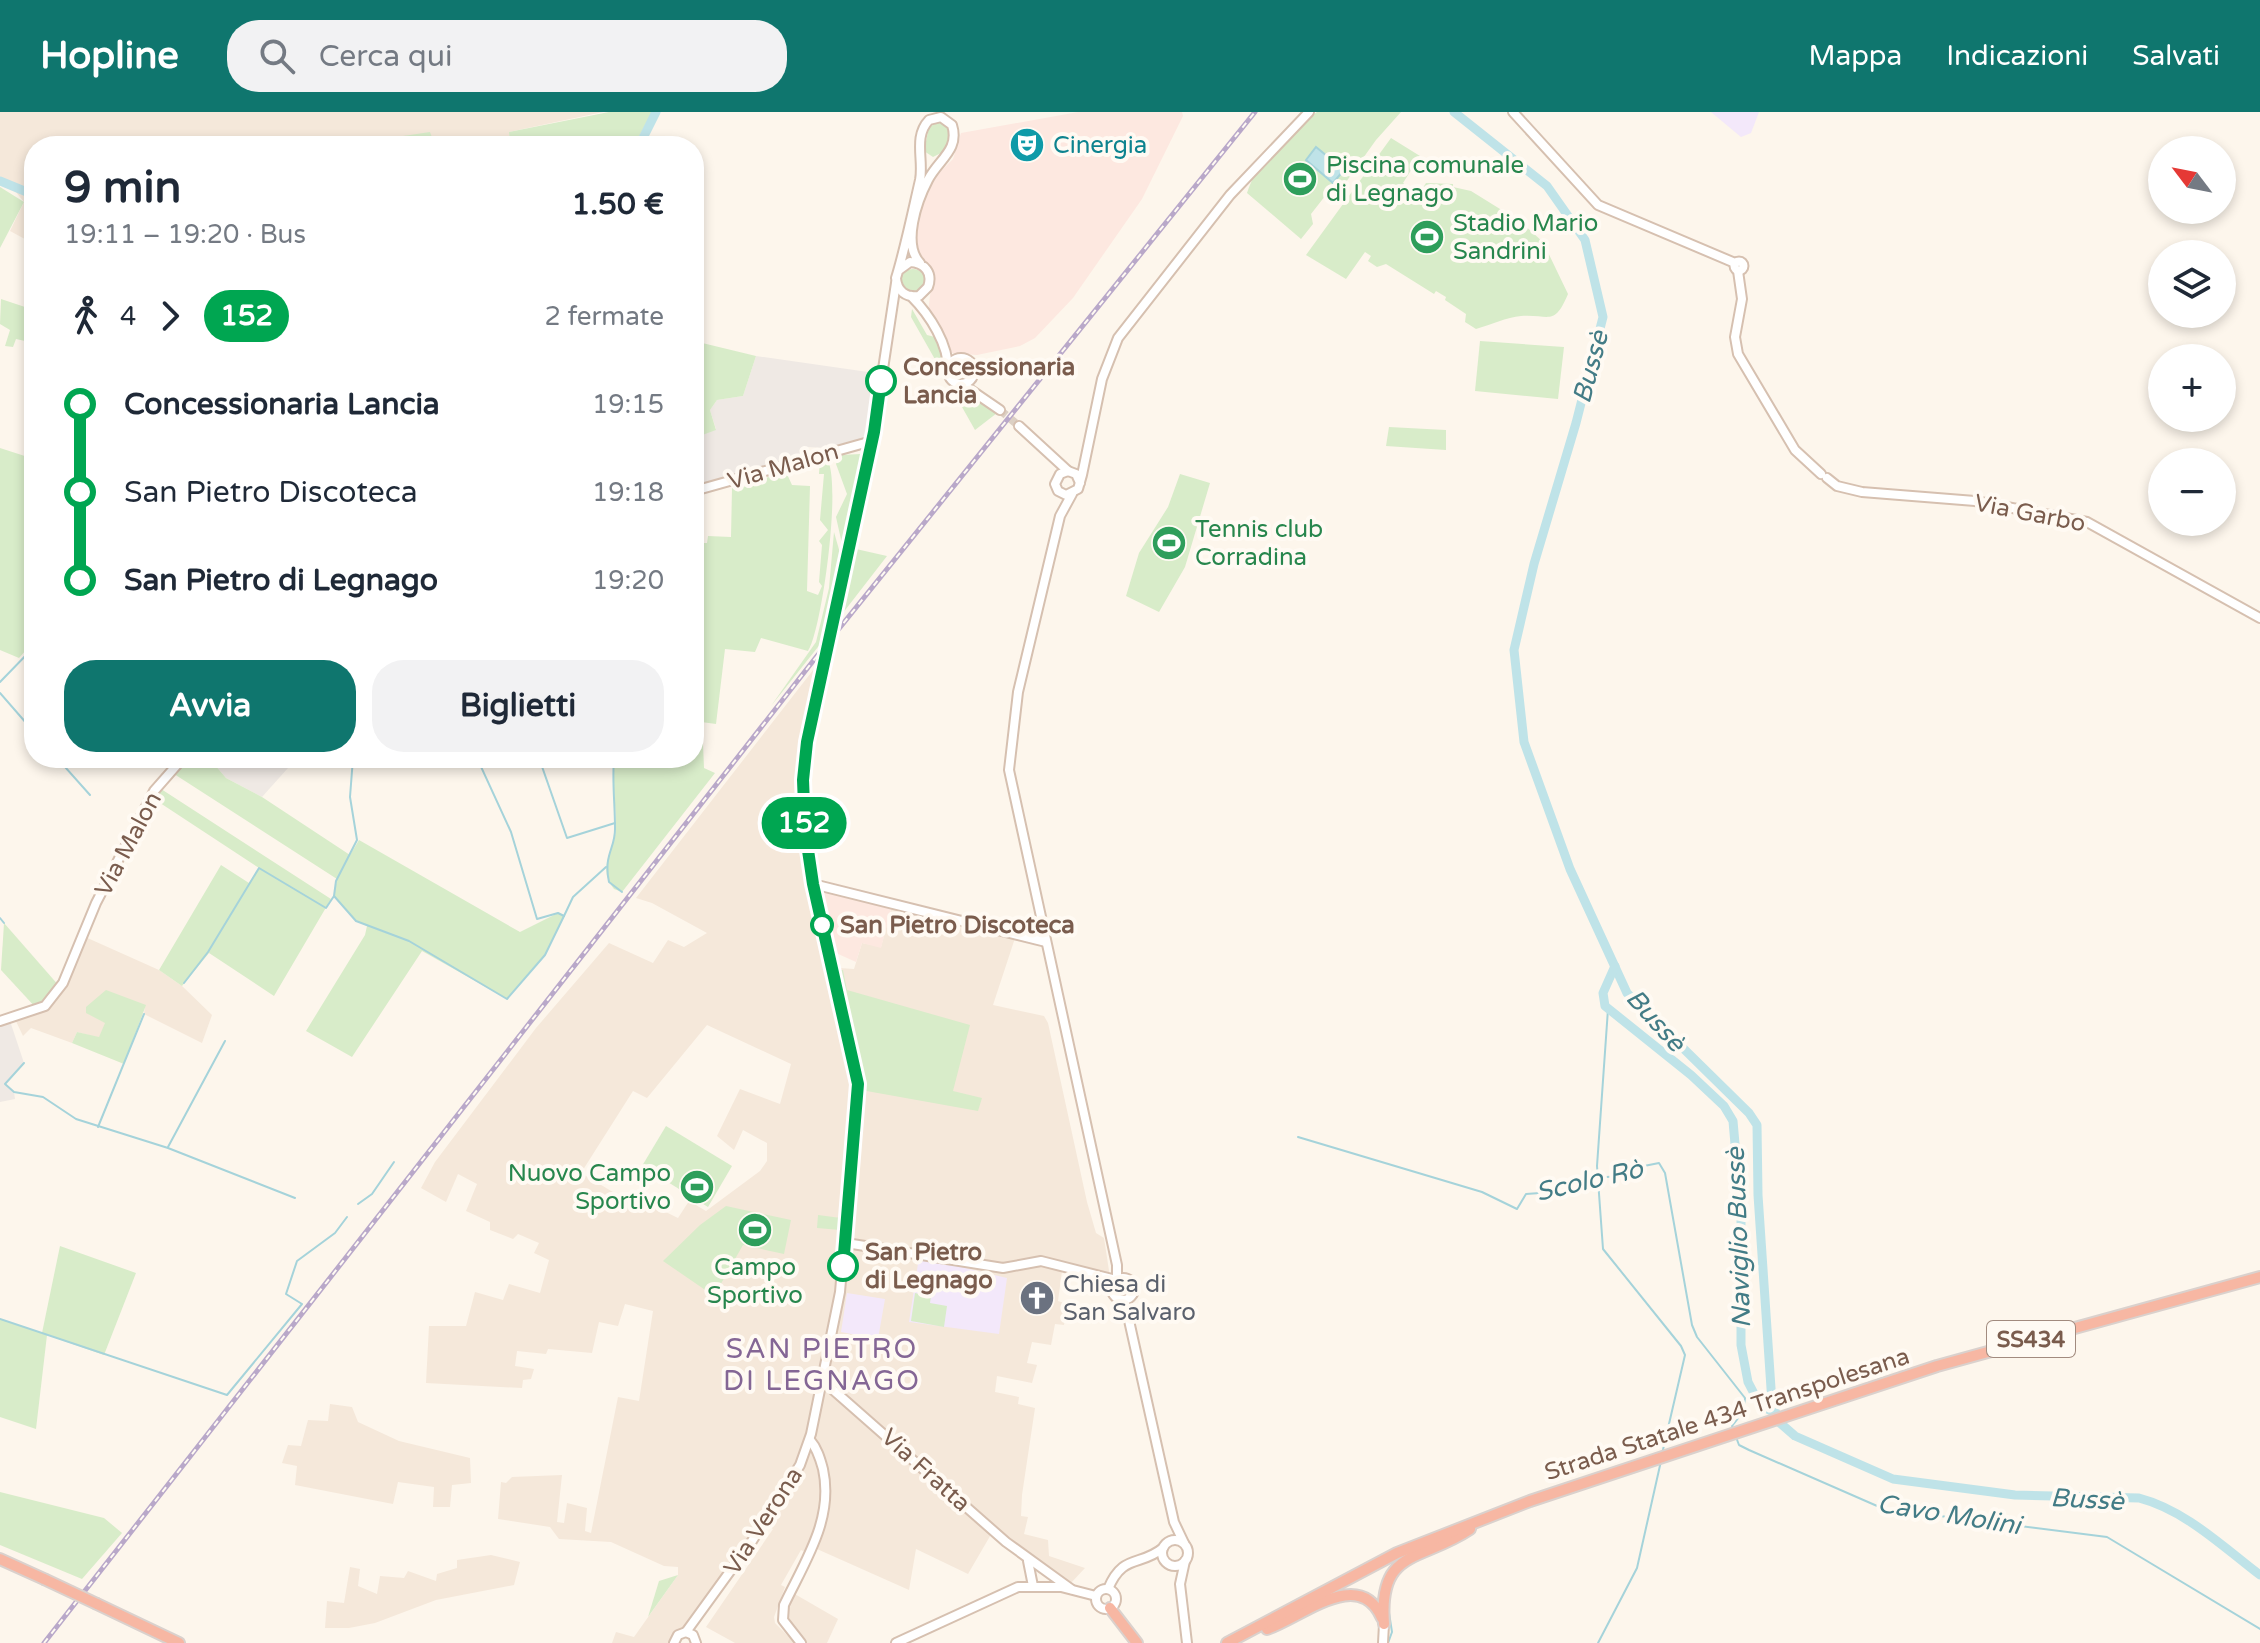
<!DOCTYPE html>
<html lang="it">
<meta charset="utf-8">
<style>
body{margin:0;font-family:"Varela Round",sans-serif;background:#f2f2f3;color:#1f2937;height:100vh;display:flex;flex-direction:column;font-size:30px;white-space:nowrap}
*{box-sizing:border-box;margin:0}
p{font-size:26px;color:#747a83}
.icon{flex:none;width:44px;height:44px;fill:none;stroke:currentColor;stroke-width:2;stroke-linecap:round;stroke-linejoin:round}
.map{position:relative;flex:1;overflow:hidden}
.drawer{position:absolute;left:24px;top:24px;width:680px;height:632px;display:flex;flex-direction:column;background:#fff;border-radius:32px;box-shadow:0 4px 12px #0003}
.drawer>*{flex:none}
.badge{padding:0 16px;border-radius:26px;font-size:28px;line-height:52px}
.needle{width:52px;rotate:302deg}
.tools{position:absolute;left:2148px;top:24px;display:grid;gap:16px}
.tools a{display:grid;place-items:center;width:88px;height:88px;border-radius:50%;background:#fff;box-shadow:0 4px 12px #0003;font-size:40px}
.map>.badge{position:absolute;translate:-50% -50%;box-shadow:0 0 0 4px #fff}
.legs{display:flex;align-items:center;gap:12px;height:88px;padding:0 40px;font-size:26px}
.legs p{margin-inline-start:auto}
.headline{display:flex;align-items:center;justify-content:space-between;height:136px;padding:0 40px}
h1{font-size:44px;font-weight:800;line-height:60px}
.primary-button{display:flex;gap:16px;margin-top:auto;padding:16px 40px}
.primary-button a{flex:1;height:92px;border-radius:32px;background:#0f766e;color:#fff;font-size:32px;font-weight:800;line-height:92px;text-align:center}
.primary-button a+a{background:#f2f2f3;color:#1f2937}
ul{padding:0 40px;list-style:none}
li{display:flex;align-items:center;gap:28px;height:88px;font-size:30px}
li i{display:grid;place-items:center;width:12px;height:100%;margin:0 10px;background:currentColor}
li i::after{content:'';width:20px;height:20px;margin:-10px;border:6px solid;border-radius:50%;background:#fff}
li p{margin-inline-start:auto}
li:first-child i{background:linear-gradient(#0000 50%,currentColor 0)}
li:last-child i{background:linear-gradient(currentColor 50%,#0000 0)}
header{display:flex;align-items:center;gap:48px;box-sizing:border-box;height:112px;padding:0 40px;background:#0f766e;color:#fff}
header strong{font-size:38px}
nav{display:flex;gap:44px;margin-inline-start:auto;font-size:28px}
.search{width:560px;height:72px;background:#f2f2f3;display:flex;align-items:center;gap:20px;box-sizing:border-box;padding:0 28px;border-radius:32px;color:#747a83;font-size:30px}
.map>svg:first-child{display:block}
</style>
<header>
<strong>Hopline</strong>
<div class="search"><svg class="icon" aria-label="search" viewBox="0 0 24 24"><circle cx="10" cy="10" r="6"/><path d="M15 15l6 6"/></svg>Cerca qui</div>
<nav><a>Mappa</a><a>Indicazioni</a><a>Salvati</a></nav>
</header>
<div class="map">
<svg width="2260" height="1531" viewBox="0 0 2260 1531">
<rect width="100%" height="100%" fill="#fdf6ec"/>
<g fill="#f5e8da" fill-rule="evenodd">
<polygon points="0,0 603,0 509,20 510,34 34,34 34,132 10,119 24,90 11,74 0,69"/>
<path d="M817,553L800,623L796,674L803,753L825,855L854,857L862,831L881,835L893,790L1016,823L993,893L1044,904L1048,911L1087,1090L1096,1121L1104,1126L1110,1165L1077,1157L1062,1159L1058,1189L1067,1192L1064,1213L1055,1212L1051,1233L1032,1230L1027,1251L1037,1253L1032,1271L997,1264L995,1280L1019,1285L1018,1292L1035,1296L1022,1383L1021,1404L1028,1405L1024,1422L1048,1428L1049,1444L1085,1456L1070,1472L993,1419L968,1462L916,1437L909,1478L808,1433L805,1440L801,1438L781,1473L785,1475L774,1505L775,1511L795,1531H735L706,1515L773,1417L761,1408L685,1515L675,1519L670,1531H612L616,1520L634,1525L678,1463V1455L664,1454L611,1430L559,1427L550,1415L498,1407L501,1370L506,1371L512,1365L562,1363L557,1410L564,1411L567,1391L587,1396L585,1419L591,1421L618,1285L639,1289L653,1199L625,1192L618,1214L599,1210L592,1241L548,1237L546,1242L517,1239L515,1254L534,1257L531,1267L523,1268L522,1276L426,1271L429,1214H466L475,1180L503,1188L509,1172L540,1181L549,1148L534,1141L539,1131L518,1122L513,1127L490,1118V1110L466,1099L477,1072L458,1062L446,1090L421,1076L435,1050L536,916L609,831L653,851L668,828L684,835L707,821L652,791L636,786ZM707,913L791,952L780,992L740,977L717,1024L734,1038L743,1018L767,1031V1049L760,1059L706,1099L689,1089L678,1106L637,1086L633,1092L581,1061L633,979L647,986Z"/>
<polygon points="83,824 159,858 182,874 212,903 202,931 144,902 145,893 87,901 106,911 99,926 77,920 72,931 31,916 23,924 14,905 45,894 64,871"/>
<polygon points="330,1292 352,1295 358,1310 399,1329 470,1346 471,1371 452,1373 450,1395 433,1395 434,1375 398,1370 393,1392 295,1373 297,1354 282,1351 288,1333 301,1334 308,1308 328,1309"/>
<polygon points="491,1443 520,1450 514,1473 436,1488 375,1511 349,1516 325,1516 327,1489 344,1491 350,1455 360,1457 358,1474 377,1482 380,1464 404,1466 408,1459 436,1469 437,1462 457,1456 457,1448"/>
<polygon points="793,1481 838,1507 827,1531 802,1531 790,1518 785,1501"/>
</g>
<g fill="#fde8e0">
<polygon points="1078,0 1182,0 1183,4 1142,87 1073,186 1035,226 1020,234 977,243 952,241 928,200 933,160 917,146 915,122 929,71 953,47 961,21"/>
<polygon points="823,778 892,793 881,836 862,831 856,850 836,841"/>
</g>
<g fill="#efe9e4">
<polygon points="756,244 875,261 868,319 863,326 827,336 806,335 802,343 700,373 694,353 694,326 716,317 710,298 717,288 743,284"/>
<polygon points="209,646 297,646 262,685 226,666"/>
<polygon points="9,906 24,951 5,972 14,980 15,987 0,990 0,909"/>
</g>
<g fill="#f3e8fa">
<polygon points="1711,0 1759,0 1751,21 1741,25"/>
<polygon points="919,1145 1007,1166 999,1222 909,1210"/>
<polygon points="847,1181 885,1187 878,1227 841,1220"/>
</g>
<g fill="#d8ecc9">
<polygon points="609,0 652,0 634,34 510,34 509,20"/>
<path d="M1317,0H1401L1376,28L1341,77L1329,79L1311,102L1313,112L1301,127L1247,81C1257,48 1289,20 1317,0Z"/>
<polygon points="939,10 946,13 950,23 945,39 933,45 924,39 929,15"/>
<polygon points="430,20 435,34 384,34 383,27"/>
<path d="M1391,26L1420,44L1403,71L1419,82L1426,71L1453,72V75L1471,79L1521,110L1543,130L1568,182C1554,215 1550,202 1521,204C1507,205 1490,213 1476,217L1465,210L1466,202L1445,188L1446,185L1436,179L1434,182L1386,152L1377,155L1368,149L1371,144L1365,140L1346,167L1306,143Z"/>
<polygon points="0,75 24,90 0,136"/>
<circle cx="913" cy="169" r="12"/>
<polygon points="1,187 34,198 34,231 16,227 13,235 5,234 10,218 0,212"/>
<polygon points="912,197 927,223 935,225 946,245 945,263 950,272 970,278 997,301 975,318 911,205"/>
<polygon points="694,229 756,244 743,284 717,288 710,298 716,318 694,326"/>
<polygon points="1480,229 1564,235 1558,287 1475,279"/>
<circle cx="961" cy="259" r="9"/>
<polygon points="1389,315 1446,318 1446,338 1386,334"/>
<polygon points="877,335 856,437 887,444 839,506 873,337"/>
<polygon points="0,336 34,347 34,529 19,546 0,538"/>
<polygon points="861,342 861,343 842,432 836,405 847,382 836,352 840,343"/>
<path d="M825,345C844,357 822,520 808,539L761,526L755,540L725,537L716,612L694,609V431H707L708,424L731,425L732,376L750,374L752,368L787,362L792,373L810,374L807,479L818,483L822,474L819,470L822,433L819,429L828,418L820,408L824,362H819L820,347Z"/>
<polygon points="1180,362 1210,371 1185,455 1159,500 1126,484 1139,441 1168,395"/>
<polygon points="834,420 840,441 824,519 841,506 771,594 816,530 829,476"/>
<path d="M694,625L703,632L704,656L715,661L622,780L614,777C596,755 615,739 616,716C616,693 612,670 614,646H694Z"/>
<polygon points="183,646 209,646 226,666 262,685 350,743 359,728 520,820 558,801 564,804 545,843 507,887 422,839 352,945 306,919 365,823 367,814 356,809 334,784 337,767 171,660"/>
<polygon points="158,675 331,787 274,884 209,841 182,874 159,858 221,753 249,771 259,756 151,685"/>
<polygon points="4,811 60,875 37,897 1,858"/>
<polygon points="835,858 843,858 847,878 970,913 953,979 982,986 978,999 861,978"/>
<polygon points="106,878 146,893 124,952 72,931 77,920 99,925 105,911 86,901 86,895"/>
<polygon points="666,1014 732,1054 708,1095 642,1054"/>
<polygon points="726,1094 791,1108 784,1142 743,1133 714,1184 663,1149 700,1113"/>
<polygon points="818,1103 841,1106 840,1118 817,1116"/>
<polygon points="60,1134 136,1161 104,1243 47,1223 36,1317 0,1305 0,1207 42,1221"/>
<polygon points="925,1161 947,1165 945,1179 923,1174"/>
<polygon points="915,1181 931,1184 930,1191 947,1194 944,1215 911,1209"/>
<polygon points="0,1380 104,1406 122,1421 82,1467 0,1433"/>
<polygon points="678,1463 648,1505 659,1469"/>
</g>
<polygon fill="#bfe3e8" stroke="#a5d3da" stroke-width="2" points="1316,35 1344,58 1333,71 1306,48"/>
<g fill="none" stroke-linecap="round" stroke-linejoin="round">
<g stroke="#a5d3da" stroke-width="2">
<polyline points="0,570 34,535"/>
<polyline points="0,581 34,620"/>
<polyline points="57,646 90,683"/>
<polyline points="353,646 350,685 357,728 336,769 334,784 356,809 409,829 507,887 545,843 564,804"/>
<polyline points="477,646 511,720 537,807 558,801 564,804 573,785 606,755"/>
<polyline points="539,646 567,726 615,711"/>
<path d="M614,646C612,670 615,692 615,715C616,736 603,742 609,770L622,780"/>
<polyline points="0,806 4,811"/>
<polyline points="184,871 208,840 259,756 326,796 334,784"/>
<polyline points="1608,897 1597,1054 1603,1137 1681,1234 1685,1243 1662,1342"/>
<polyline points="24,951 5,972 14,980 43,985 76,1007 168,1036 295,1086"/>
<polyline points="98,1015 144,902"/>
<polyline points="1298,1025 1482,1080 1517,1097 1526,1082 1568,1079 1587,1066 1625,1064 1644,1054 1659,1051 1665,1061 1692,1213 1697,1225 1745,1286 1743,1300 1732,1314 1734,1319"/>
<polyline points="168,1035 225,929"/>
<polyline points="358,1092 372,1082 394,1050"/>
<polyline points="0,1207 227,1283 302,1192 286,1182 297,1149 335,1121 347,1105"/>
<polyline points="1736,1325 1739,1333 1749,1338 1884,1397 2107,1425 2260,1517"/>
<polyline points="1388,1531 1392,1520 1389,1501"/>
<polyline points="1598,1531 1637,1456 1661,1349"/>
</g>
<g stroke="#bfe3e8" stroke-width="9">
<path d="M1454,0L1547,74L1585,128L1603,205L1576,311L1534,452L1514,538L1524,630L1570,757L1627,881L1749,1001L1757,1013L1758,1083L1772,1291L1780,1311L1795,1324L1893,1367L2015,1383L2139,1386C2185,1398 2222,1434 2260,1463"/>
<polyline points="639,34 656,0"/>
<polyline points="0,69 34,83"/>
<polyline points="1615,854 1603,881 1605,894 1691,963 1724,994 1733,1009 1741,1101 1741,1233 1748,1270 1760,1293 1775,1301"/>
</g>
<g stroke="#dcd0c4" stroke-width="8" stroke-dasharray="8 4" stroke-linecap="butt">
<polyline points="1000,298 1019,314"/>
<polyline points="827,539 833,512"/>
</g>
<g stroke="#d6c0b0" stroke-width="12">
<g id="secondary">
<polyline points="1513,0 1598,93 1735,151"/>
<circle cx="1739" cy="154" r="4.5"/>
<path d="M899,158L910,150C925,151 933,161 928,175L919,184C906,186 897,179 896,166C905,137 913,98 920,68C924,48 913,25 929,8L941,5L952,13C960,38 938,48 928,68C917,89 902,132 920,151"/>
<polyline points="1738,159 1742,187 1735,225 1738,242 1795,338 1821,362"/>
<path d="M911,184C930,203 949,233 948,259"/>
<circle cx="961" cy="259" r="13"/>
<polyline points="962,272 1000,298"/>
<polyline points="1019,314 1068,359"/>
<polyline points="1827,366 1837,374 1862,380 1975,389 2087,410 2260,506"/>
<polyline points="1080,371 1076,362 1068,359 1060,362 1055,372 1058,379 1066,383 1078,377 1082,363 1102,267 1118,226 1230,83 1309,0"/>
<polyline points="694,379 872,329"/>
<polyline points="1072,382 1060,404 1018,580 1009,658 1117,1153 1117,1167"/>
<polyline points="833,512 875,310 896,171"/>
<polyline points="813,772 1046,830"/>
<polyline points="0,909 45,894 63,871 96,791 154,679 183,646"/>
<polyline points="846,1131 1003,1156 1041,1149 1116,1168"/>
<circle cx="1123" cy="1177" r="11"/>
<polyline points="1118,1187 1128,1204 1174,1410 1184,1431"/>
<polyline points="823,1269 1006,1430 1071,1477"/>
<circle cx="1175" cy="1441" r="13"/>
<polyline points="1028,1449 1033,1474"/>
<polyline points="1185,1449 1180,1472 1187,1531"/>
<circle cx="1106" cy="1487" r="10"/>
<path d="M1108,1477C1123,1441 1140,1455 1163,1436"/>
<polyline points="686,1520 752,1429 800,1353 811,1322 840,1180 858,972 813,772 803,685 807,630 827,539"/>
<polyline points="674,1531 678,1523 686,1520 693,1523 696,1531"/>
<path d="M801,1531L783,1508L784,1493C805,1449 834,1407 823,1357C820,1346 817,1336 810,1328"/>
<polyline points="896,1531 1018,1475 1061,1475 1096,1484"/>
<polyline points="1383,1531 1384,1512"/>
</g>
</g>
<g stroke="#dad1cd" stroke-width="14">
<g id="highway">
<polyline points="0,1447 44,1467"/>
<polyline points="97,1492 179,1531"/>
<polyline points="1110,1496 1137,1531"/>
<path d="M1384,1512C1378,1436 1421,1450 1470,1417"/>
<path d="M1267,1517C1302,1505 1359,1454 1382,1506"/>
<polyline points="1227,1531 1397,1441 1530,1389 1937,1254 2260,1165"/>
</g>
</g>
<use href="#secondary" stroke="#fff" stroke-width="8"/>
<use href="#highway" stroke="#f7b7a3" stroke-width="10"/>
<g stroke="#b9a8c9" stroke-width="5">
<polyline id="rail" points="44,1531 817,544 1255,0"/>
</g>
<use href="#rail" stroke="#fffaf3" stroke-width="2" stroke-dasharray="6" stroke-linecap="butt"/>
<g stroke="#dad1cd" stroke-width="14" stroke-linecap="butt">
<polyline id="highway-bridge" points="44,1467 97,1492"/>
</g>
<use href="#highway-bridge" stroke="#f7b7a3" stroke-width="10"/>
</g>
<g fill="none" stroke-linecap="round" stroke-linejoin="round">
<g stroke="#fff" stroke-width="18">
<polyline id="line-1" points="843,1154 858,972 813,772 805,718 803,668 807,630 874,320 881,269"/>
</g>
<use href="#line-1" stroke="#00a651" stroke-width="12"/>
</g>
<defs>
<g id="theatre-disc" transform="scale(1.8)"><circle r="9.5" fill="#0f9aa8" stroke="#fffaf3"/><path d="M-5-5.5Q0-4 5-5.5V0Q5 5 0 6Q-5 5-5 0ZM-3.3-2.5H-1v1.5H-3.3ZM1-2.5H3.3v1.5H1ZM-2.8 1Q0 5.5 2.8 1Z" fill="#fff"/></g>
<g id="stadium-disc" transform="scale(1.8)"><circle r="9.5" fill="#2e9e5b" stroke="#fffaf3"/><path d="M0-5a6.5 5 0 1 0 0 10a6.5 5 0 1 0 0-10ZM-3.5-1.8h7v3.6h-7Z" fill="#fff"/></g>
<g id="church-disc" transform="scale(1.8)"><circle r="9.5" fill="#6b7280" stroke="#fffaf3"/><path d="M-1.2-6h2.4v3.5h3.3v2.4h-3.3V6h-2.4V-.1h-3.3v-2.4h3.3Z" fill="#fff"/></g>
</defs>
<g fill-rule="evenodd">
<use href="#theatre-disc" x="1027" y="33"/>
<use href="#stadium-disc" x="1300" y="67"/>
<use href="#stadium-disc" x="1427" y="125"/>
<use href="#stadium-disc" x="1169" y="431"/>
<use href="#stadium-disc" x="697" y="1075"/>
<use href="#stadium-disc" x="755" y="1118"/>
<use href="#church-disc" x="1037" y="1186"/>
</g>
<g fill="#fff" stroke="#00a651" stroke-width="4">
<circle cx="881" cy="269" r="14"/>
<circle cx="822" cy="813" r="10"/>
<circle cx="843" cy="1154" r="14"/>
</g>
<g text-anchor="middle" stroke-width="8" stroke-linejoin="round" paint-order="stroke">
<rect fill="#fffaf3" stroke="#a28b7f" stroke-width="2" x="1987" y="1209" width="88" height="36" rx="6"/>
<g font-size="22" font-weight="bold" fill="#7a5c4d">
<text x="2031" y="1235">SS434</text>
</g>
<g font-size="24" fill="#0d838f" stroke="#fffaf3" text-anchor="start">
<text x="1053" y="41">Cinergia</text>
</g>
<g font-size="24" fill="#27864d" stroke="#fffaf3" text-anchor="start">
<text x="1326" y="61">Piscina comunale<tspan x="1326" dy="28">di Legnago</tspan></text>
<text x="1453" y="119">Stadio Mario<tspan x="1453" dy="28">Sandrini</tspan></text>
<text x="1195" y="425">Tennis club<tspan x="1195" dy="28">Corradina</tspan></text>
<text x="671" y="1069" text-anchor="end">Nuovo Campo<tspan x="671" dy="28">Sportivo</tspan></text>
<text x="755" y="1163" text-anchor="middle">Campo<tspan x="755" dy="28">Sportivo</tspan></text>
</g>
<g font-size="24" font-weight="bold" fill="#7a5c4d" stroke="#fffaf3" text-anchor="start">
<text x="903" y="263">Concessionaria<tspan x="903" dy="28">Lancia</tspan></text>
<text x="840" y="821">San Pietro Discoteca</text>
<text x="865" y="1148">San Pietro<tspan x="865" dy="28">di Legnago</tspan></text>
</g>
<g font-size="24" fill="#7a5c4d" stroke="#fffaf3">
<text transform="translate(783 354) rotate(-16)" y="8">Via Malon</text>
<text transform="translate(2030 401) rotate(11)" y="8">Via Garbo</text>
<text transform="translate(128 732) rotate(-62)" y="8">Via Malon</text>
<text transform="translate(1727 1302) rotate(-18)" y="8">Strada Statale 434 Transpolesana</text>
<text transform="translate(926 1358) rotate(42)" y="8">Via Fratta</text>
<text transform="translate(763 1409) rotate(-57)" y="8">Via Verona</text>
</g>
<g font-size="24" fill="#5b616d" stroke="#fffaf3" text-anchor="start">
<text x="1063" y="1180">Chiesa di<tspan x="1063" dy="28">San Salvaro</tspan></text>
</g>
<g font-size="26" font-style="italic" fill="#437c86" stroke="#fffaf3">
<text transform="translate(1590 255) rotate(-75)" y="9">Bussè</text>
<text transform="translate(1656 908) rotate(48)" y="9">Bussè</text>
<text transform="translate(1589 1068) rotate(-13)" y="9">Scolo Rò</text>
<text transform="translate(1738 1126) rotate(-92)" y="9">Naviglio Bussè</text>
<text transform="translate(2087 1387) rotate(3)" y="9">Bussè</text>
<text transform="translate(1949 1402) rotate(9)" y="9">Cavo Molini</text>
</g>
<g font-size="28" letter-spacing="2" fill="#846695" stroke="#fffaf3">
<text x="822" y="1246">SAN PIETRO<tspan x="822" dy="32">DI LEGNAGO</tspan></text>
</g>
</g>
</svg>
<div class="tools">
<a><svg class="needle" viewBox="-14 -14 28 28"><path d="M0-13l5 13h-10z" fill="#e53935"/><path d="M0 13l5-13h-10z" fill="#747a83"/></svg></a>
<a><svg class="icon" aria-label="layers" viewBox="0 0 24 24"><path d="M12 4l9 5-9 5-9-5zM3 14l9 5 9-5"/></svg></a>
<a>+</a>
<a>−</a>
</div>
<b class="badge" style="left:804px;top:711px;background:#00a651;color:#fff">152</b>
<section class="drawer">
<div class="headline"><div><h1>9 min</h1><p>19:11 – 19:20 · Bus</p></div><b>1.50 €</b></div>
<div class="legs"><svg class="icon" aria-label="walk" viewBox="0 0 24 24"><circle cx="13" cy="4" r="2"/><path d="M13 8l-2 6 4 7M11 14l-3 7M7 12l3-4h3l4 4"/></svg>4<svg class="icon" aria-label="forward" viewBox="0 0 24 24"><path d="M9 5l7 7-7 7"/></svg><b class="badge" style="background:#00a651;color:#fff">152</b><p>2 fermate</p></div>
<ul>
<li><i style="color:#00a651"></i><b>Concessionaria Lancia</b><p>19:15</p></li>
<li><i style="color:#00a651"></i><span>San Pietro Discoteca</span><p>19:18</p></li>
<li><i style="color:#00a651"></i><b>San Pietro di Legnago</b><p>19:20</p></li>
</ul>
<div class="primary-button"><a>Avvia</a><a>Biglietti</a></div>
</section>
</div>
